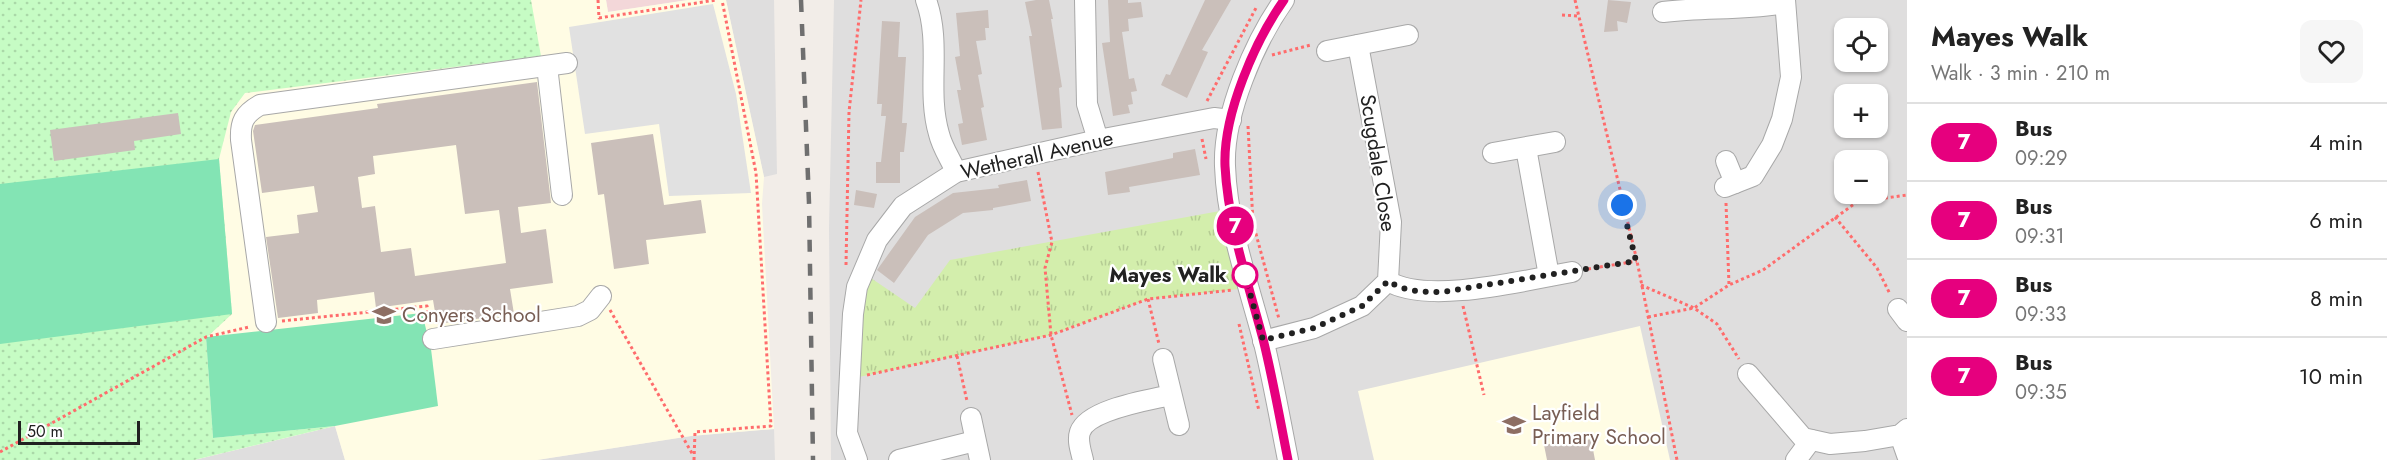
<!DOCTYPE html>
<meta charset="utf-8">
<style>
body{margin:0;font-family:Jost,sans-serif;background:#f6f6f6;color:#222;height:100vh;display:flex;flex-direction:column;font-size:22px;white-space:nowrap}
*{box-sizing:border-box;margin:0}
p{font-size:20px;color:#767676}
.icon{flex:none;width:33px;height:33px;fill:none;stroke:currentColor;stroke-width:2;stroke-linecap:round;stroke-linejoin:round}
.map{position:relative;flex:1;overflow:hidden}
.panel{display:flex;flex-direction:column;background:#fff;width:480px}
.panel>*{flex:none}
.badge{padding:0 12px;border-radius:20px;font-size:21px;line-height:39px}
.controls{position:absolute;left:1834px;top:18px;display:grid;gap:12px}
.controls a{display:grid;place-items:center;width:54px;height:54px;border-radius:12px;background:#fff;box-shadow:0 2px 4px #0004;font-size:30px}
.scale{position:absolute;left:18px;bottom:15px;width:122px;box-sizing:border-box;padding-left:6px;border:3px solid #212121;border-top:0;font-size:16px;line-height:21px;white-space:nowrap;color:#212121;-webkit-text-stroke:4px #fff;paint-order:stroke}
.you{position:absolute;width:30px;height:30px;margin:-15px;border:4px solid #fff;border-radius:50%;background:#1a73e8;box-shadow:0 0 0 9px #1a73e833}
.map>.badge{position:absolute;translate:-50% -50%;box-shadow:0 0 0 3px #fff}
.round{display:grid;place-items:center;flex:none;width:63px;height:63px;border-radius:12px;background:#f6f6f6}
.summary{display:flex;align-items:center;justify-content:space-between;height:102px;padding:0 24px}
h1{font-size:28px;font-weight:700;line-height:45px}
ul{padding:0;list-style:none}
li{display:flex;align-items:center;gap:18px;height:78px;padding:0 24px;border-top:2px solid #e0e0e0}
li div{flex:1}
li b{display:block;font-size:22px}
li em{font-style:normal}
li .badge{min-width:66px;font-weight:700;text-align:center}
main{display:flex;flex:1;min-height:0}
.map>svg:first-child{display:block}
</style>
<main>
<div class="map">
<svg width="1907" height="460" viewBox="0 0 1907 460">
<defs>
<pattern id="grass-tufts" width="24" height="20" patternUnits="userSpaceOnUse" patternTransform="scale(1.5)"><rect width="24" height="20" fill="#d3eeac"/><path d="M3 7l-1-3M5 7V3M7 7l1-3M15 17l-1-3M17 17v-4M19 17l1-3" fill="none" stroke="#b5cc94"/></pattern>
<pattern id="park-dots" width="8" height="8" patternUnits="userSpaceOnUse" patternTransform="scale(1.5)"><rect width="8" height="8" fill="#c6fcc4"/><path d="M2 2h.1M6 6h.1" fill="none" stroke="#aad8a8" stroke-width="1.8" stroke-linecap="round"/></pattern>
</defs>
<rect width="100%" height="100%" fill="#f2ede8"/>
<g fill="#dfdede" fill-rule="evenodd">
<polygon points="726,0 774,0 777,174 764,177"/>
<path d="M834,0H1907V460H831L829,228ZM1845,28H1878V62H1845ZM1845,94H1878V128H1845ZM1845,160H1878V194H1845Z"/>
<polygon points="335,426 345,460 194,460"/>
<polygon points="774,429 775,460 537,460 691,436"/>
</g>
<polygon fill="#f3d7d9" points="606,0 688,0 608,12"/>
<g fill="#fffce4">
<polygon points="0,0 606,0 608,12 688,0 726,0 764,177 762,204 774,429 691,436 537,460 345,460 335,426 194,460 0,460"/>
<polygon points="1640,326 1670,460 1374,460 1358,391"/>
</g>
<polygon fill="url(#grass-tufts)" points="1231,209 1248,288 1148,299 1051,335 850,379 862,272 915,308 950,260"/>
<polygon fill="url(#park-dots)" points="0,0 531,0 541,56 245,93 231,112 219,159 232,314 206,338 213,438 335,426 194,460 0,460"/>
<g fill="#83e4b4">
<polygon points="219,159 232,314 0,344 0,184"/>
<polygon points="422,313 431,349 438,406 335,426 213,438 206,337"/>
</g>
<polygon fill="#e1e1e1" points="713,4 736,94 751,193 669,196 659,124 585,134 569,27"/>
<g fill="#cabfba" fill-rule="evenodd">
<polygon points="1036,0 1049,0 1053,19 1051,19 1062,87 1059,88 1062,128 1042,130 1029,36 1032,36 1025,2"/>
<polygon points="1108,0 1128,0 1128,3 1141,2 1143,17 1128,19 1129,31 1122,32 1129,79 1134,78 1137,91 1131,92 1133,104 1128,105 1130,113 1113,116 1102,43 1110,42"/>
<polygon points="1205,0 1231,0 1202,50 1208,52 1187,98 1161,85 1166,74 1170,75"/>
<polygon points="1608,0 1631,2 1627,23 1617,21 1618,31 1604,32"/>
<polygon points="988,10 989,28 985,28 986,40 976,41 982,74 978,75 984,107 981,108 987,140 962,145 958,124 963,123 957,90 961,90 955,57 960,56 956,13"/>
<polygon points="882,21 900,22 898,57 906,57 902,123 907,123 904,152 900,152 900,183 876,183 876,162 881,162 886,116 881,116 882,104 877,104"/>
<path d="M537,82L551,203L518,207L521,233L546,229L553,283L510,289L514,314L437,324L433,300L376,308L374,292L317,300L318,313L278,318L266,237L299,233L297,215L318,212L314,186L262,193L253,131L255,125L378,108L377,104ZM456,145L465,214L499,210L506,263L415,276L411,248L381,252L375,206L362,208L358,177L375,174L373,156Z"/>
<polygon points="178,113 181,134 134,141 135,150 54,161 50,130"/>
<polygon points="653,134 664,205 701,200 706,233 646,240 649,264 614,269 604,194 598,195 591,143"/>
<polygon points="1195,149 1200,175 1129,187 1130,192 1108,195 1105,172 1173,158 1173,153"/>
<polygon points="1027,180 1031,201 993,208 993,210 963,213 928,235 894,283 877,270 915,217 953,193 999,188 998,185"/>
<polygon points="856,190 877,194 874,208 854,205"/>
<polygon points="1591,439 1595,460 1547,460 1544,445 1564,441 1565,445"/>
</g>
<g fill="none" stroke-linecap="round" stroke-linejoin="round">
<g stroke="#a8a8a8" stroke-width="22">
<g id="minor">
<path d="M926,0C942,44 926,90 939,134C942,147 951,160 956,172"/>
<polyline points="1085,0 1087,104 1098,140"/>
<path d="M1284,0C1255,41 1223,114 1225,166C1227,224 1248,283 1263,339C1273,379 1280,420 1288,460"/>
<path d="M1663,12C1704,7 1745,10 1785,3"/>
<polyline points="1327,51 1408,35"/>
<polyline points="547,66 562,195"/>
<polyline points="1526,148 1549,276"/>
<polyline points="1493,153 1555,142"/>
<polyline points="1726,161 1735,183"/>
<polyline points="1725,187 1753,176 1772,145 1782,119 1791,77 1785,0"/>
<path d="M1388,281C1427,305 1526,280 1572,272"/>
<polyline points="1898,309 1907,321"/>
<path d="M266,322L241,140C240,122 244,114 260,105L567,63"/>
<polyline points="433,339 578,316 590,310 601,296"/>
<polyline points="1263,341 1314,328 1362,306 1388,281 1391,222 1358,45"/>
<polyline points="1163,359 1179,425"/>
<polyline points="1748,374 1803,438 1830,444 1865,441 1900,435 1907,429"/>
<polyline points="971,418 980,460"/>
<polyline points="1900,435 1907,455"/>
<polyline points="857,460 847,433 853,314 857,287 877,240 903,206 956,172 1098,140 1214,118 1231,120"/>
<polyline points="899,460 975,441"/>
<path d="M1083,460C1081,451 1077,441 1080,432C1088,409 1150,400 1171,395"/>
<polyline points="1796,460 1811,440"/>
</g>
</g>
<g stroke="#ff6c6c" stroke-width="3" stroke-dasharray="3 3" stroke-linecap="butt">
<polyline points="598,0 599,18 716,0"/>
<polyline points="1575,0 1637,261 1677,460"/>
<polyline points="1562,15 1578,16"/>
<polyline points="1272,55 1311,45"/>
<polyline points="1207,101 1257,6"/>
<polyline points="1248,126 1253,223 1279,319"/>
<polyline points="1202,139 1206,159"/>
<polyline points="1038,172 1052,242 1045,268 1051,335 1072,415"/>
<polyline points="1726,203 1729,285"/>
<polyline points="1835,217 1877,268 1890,294"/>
<polyline points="846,265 849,112 861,0"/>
<polyline points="1588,269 1637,261"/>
<polyline points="1641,285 1694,308 1717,324 1739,359"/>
<polyline points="1148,299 1159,344"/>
<polyline points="1463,306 1484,395"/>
<polyline points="610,310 693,455"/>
<polyline points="1648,317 1694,308 1729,285 1763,270 1857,202 1907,195"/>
<polyline points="282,321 427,306 430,322"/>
<polyline points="1239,324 1259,411"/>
<polyline points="957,356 967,401"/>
<polyline points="867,375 1051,335 1148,299 1233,290"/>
<polyline points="0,452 206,337 249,327"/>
<polyline points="694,460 695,432 771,426 756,173 722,0"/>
</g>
<use href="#minor" stroke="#fff" stroke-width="20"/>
<polyline stroke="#6f6f6f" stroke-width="4.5" stroke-dasharray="12 12" stroke-linecap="butt" points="801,0 809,203 813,460"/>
</g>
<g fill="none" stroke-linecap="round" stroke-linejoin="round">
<g stroke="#fff" stroke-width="14">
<path id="line" d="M1284,0C1255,41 1223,114 1225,166C1228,224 1248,283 1263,339C1273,379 1280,420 1288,460"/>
</g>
<use href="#line" stroke="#e6007e" stroke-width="9"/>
<path stroke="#212121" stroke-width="6" stroke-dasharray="0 10.8" d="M1245,275L1263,340L1314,328L1362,306L1388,281C1405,292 1422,292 1442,292L1636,261L1622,205"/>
</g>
<defs>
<g id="school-bare" transform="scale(1.8)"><path d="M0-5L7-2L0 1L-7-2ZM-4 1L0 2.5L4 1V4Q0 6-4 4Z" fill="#8d6e63" stroke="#fff" stroke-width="2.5" paint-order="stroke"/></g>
</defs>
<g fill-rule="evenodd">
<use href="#school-bare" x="384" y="315"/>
<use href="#school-bare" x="1514" y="425"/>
</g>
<circle fill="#fff" stroke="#e6007e" stroke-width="3" cx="1245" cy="275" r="12"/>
<g text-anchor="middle" stroke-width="4.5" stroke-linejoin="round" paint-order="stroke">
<g font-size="21" fill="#212121" stroke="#fff">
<text transform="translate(1037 155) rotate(-13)" y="7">Wetherall Avenue</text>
<text transform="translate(1378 163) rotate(81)" y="7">Scugdale Close</text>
</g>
<g font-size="21" font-weight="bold" fill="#212121" stroke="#fff" text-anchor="end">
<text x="1227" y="282">Mayes Walk</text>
</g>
<g font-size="21" fill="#785e54" stroke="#fff" text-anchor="start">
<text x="402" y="322">Conyers School</text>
<text x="1532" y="420">Layfield<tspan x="1532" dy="24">Primary School</tspan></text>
</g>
</g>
</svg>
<div class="controls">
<a><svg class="icon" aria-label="locate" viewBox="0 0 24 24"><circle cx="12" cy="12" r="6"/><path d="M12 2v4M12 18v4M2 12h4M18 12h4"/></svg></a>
<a>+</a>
<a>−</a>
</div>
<div class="scale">50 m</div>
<div class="you" style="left:1622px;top:205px"></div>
<b class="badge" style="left:1235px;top:226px;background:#e6007e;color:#fff">7</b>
</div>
<section class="panel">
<div class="summary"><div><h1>Mayes Walk</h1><p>Walk · 3 min · 210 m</p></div><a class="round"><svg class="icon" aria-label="heart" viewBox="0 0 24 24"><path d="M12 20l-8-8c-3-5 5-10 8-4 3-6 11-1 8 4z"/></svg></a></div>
<ul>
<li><span class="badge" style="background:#e6007e;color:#fff">7</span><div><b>Bus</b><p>09:29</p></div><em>4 min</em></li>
<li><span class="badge" style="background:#e6007e;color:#fff">7</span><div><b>Bus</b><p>09:31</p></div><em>6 min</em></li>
<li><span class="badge" style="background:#e6007e;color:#fff">7</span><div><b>Bus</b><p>09:33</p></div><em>8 min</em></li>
<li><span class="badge" style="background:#e6007e;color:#fff">7</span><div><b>Bus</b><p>09:35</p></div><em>10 min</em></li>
</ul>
</section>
</main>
